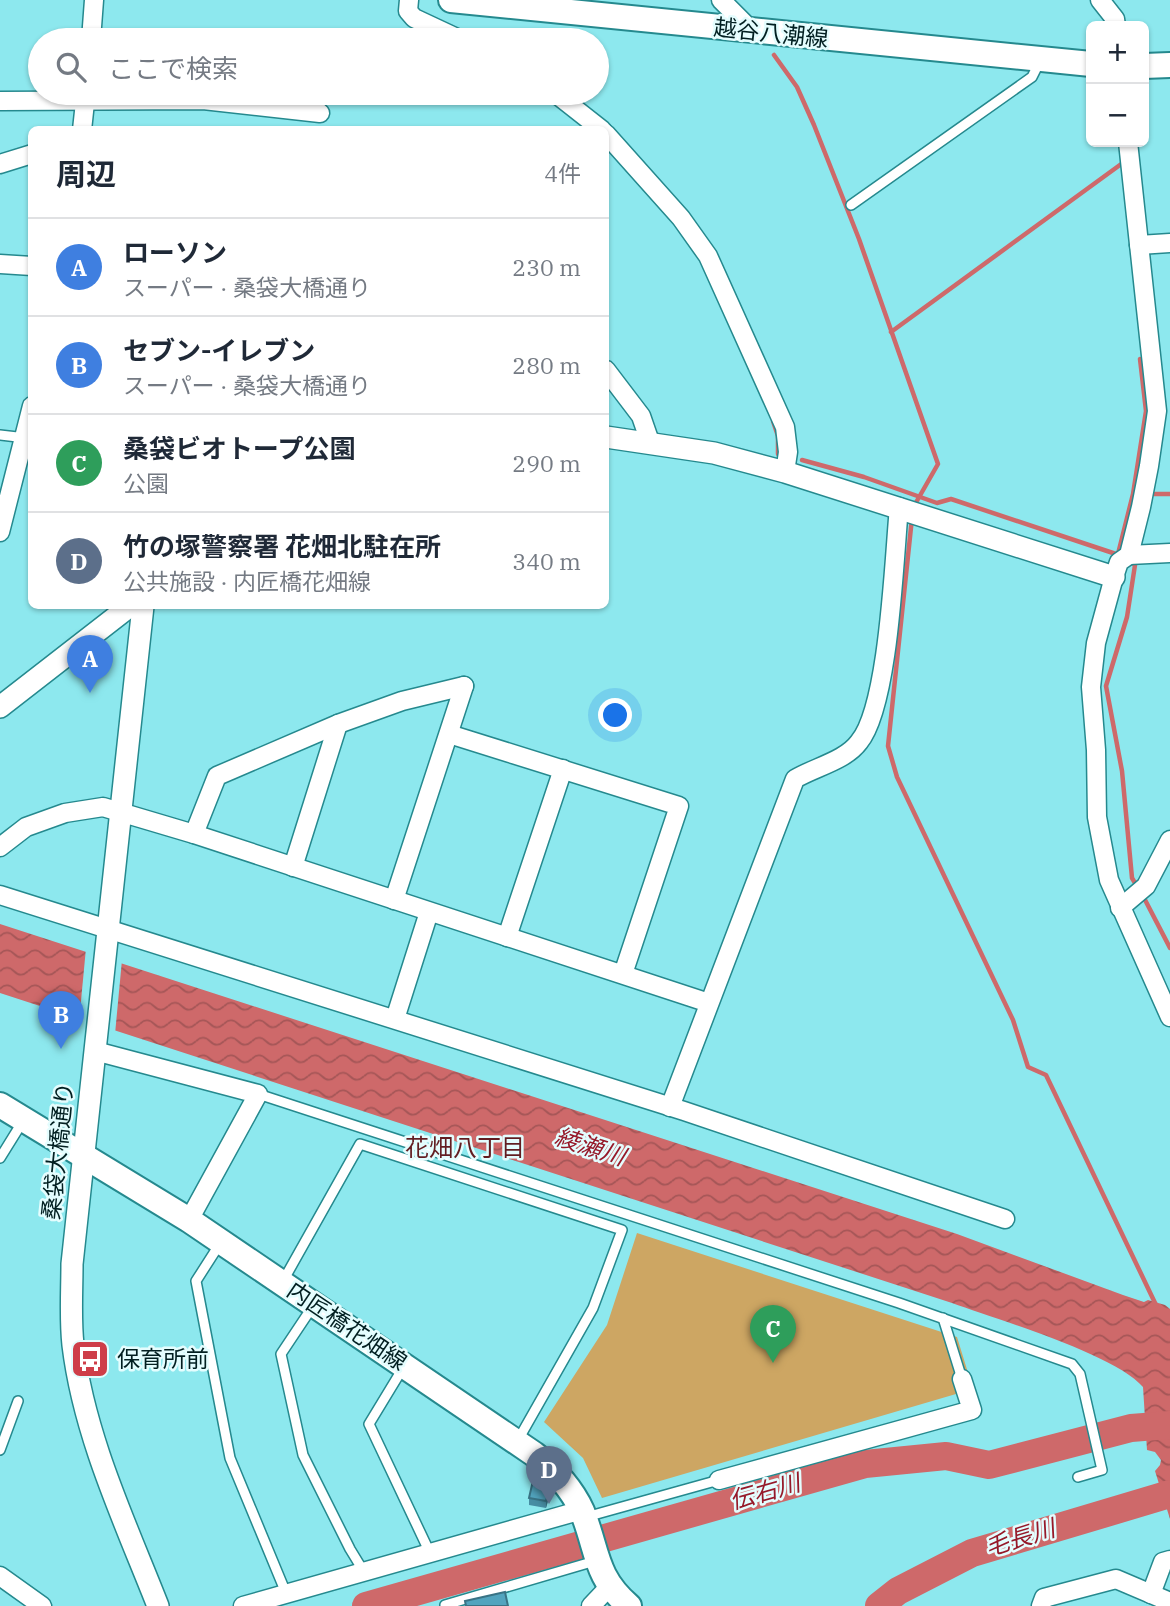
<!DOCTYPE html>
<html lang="ja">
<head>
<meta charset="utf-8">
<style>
  body { margin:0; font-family:"IBM Plex Serif","Noto Sans JP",serif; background:#f6f6f7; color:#1f2937 }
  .controls { position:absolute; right:21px; top:21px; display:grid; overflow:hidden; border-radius:10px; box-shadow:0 2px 5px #0004 }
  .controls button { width:63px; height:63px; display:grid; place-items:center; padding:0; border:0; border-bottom:2px solid #e0e1e3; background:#fff; color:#1f2937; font:35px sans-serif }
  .you { position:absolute; left:616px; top:716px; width:24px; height:24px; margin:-18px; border:5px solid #fff; border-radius:50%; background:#1a73e8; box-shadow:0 0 0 10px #1a73e833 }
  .badge { display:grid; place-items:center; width:46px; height:46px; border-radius:50%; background:#ce3e49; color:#fff; font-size:23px; font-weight:700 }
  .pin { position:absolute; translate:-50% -58px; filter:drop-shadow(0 2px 4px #0008) }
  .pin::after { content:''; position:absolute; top:37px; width:24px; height:21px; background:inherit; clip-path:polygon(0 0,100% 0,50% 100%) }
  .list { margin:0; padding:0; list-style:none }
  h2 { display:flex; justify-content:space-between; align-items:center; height:91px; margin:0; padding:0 28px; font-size:30px }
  h2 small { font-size:23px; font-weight:400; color:#747a83 }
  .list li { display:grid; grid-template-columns:46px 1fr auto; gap:21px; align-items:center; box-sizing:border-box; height:98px; padding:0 28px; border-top:2px solid #e0e1e3 }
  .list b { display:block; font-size:26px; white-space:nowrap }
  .list p { margin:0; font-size:23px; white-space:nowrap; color:#747a83 }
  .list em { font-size:23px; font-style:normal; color:#747a83 }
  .icon { flex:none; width:38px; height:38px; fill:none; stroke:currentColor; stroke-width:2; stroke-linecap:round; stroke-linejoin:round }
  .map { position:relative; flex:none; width:1170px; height:1606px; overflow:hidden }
  .search { position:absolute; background:#fff; box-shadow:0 2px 5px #0004; left:28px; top:28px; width:581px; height:77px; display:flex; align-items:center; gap:18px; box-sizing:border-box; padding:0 24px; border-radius:38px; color:#747a83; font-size:26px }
  .panel { position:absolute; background:#fff; box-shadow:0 2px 5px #0004; left:28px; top:126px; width:581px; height:483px; border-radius:10px }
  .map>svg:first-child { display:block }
</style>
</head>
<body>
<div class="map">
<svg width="1170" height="1606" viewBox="0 0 1170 1606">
  <defs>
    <pattern id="water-waves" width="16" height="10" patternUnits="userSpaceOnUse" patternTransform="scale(1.75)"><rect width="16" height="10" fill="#ce696a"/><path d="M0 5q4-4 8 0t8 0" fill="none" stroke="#a55657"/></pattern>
  </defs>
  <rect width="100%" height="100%" fill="#8de8ee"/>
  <!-- park -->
  <path fill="#cda663" d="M637,1233l320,104 16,52 -371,109 -19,-40 -39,-36 63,-97z"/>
  <!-- water -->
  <path fill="url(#water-waves)" d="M0,924l957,310 166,61 21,7 4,-2 17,5 5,4v210l-15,-48 5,-6 1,-5 -6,-8 -8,-2 -4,-63c-28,-33 -147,-68 -191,-84l-952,-310z"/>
  <!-- pier -->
  <path fill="#8de8ee" d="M86,948l36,12 -7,74 -36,-12z"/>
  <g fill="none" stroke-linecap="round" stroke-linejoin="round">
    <!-- stream -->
    <g stroke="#ce696a" stroke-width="4.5">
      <path d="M774,55l23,32 17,38 45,114 79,225 -24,42"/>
      <path d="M891,332l233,-170"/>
      <path d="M773,421l5,15v18"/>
      <path d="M802,460l62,17 73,26 14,-4 168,56"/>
      <path d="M1146,494h24"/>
      <path d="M912,518l-24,228 9,31 116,243 15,47 18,8 110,230"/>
      <path d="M1118,554l15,-60 13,-83 -6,-52"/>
      <path d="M1129,561l6,4 -8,52 -21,69 16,85 10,107 6,10"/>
      <path d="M1143,896l27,52"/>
    </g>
    <!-- river -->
    <g stroke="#ce696a" stroke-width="28">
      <path d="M366,1606l499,-142 81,-8 43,9 142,-37 39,-3"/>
      <path d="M879,1606l19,-15 74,-38 198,-59"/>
    </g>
    <defs>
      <g id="service">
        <path d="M851,205l181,-128 8,-16"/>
        <path d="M0,435l26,3"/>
        <path d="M258,1094l641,209 173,61 8,10 22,96 -24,7"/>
        <path d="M0,1158l23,-37"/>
        <path d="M221,1242l-25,39 34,177 56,135"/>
        <path d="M283,1281l77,-137 262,86 -29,78 -75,132"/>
        <path d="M313,1306l-32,48 22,101 47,94 14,23"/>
        <path d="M943,1318l19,61"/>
        <path d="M403,1368l-34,56 61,129"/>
        <path d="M0,1450l18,-49"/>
        <path d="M586,1517l133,-37"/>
        <path d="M445,1605l150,-44"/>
      </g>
      <g id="minor">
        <path d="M409,0l-1,11 6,7 47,22"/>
        <path d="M721,0l31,31"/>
        <path d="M1100,0l15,19 1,7"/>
        <path d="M91,40l3,-40"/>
        <path d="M555,93l47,37"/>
        <path d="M0,101l203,-1 117,13"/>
        <path d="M82,130l4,-37"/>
        <path d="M606,134l75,84 27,38 77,171 3,25 -3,20"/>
        <path d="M1128,142l29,269 -8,55 -8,41 -12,48 -10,7 -5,15 -18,66 -5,44 5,63 1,67 12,63 61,137"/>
        <path d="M0,164l32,-10"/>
        <path d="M1139,245l31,-2"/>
        <path d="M0,264l32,2"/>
        <path d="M606,370l35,46 9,26"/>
        <path d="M0,532l32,-126"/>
        <path d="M1129,555l41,-2"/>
        <path d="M449,734l230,72 -56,168"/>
        <path d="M194,834l23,-58 121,-52 64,-23 62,-15"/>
        <path d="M0,847l26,-20 39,-14 38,-6 91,27 515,169"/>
        <path d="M293,867l45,-143"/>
        <path d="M0,895l684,216 321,108"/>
        <path d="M394,900l70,-214"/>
        <path d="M1120,908l26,-22 24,-46"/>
        <path d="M507,937l56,-168"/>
        <path d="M395,1019l34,-107"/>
        <path d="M95,1051l163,43 -69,126"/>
        <path d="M670,1107l125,-328c20,-12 50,-18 64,-37 30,-36 35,-183 40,-235"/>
        <path d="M719,1480l253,-70 -10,-31"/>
        <path d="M0,1576l42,30"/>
        <path d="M1151,1594l12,-32 7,-2"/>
        <path d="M243,1606l339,-96"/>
        <path d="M591,1606l19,-20"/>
        <path d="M1041,1606l3,-8 72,-19 54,23"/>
      </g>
      <g id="tertiary">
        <path d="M606,437l108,16 71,19 329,105"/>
        <path d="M143,606l-71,658c0,27 -2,54 1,81 11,91 52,177 85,261"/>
        <path d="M0,707l130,-101"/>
      </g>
      <g id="secondary">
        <path d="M451,0l640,64"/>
        <path d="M1144,66l26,-1"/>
        <path d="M0,1105l189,115 345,234c21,16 37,33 48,57 16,39 12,65 47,95"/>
      </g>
    </defs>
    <!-- service casing -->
    <use href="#service" stroke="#25898e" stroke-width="12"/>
    <!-- minor casing -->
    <use href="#minor" stroke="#25898e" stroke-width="21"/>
    <!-- tertiary casing -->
    <use href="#tertiary" stroke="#25898e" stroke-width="24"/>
    <!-- secondary casing -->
    <use href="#secondary" stroke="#25898e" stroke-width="28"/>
    <!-- service -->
    <use href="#service" stroke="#fff" stroke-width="9"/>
    <!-- minor -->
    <use href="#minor" stroke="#fff" stroke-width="18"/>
    <!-- tertiary -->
    <use href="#tertiary" stroke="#fff" stroke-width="21"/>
    <!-- secondary -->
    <use href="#secondary" stroke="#fff" stroke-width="24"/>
  </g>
  <!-- wall -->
  <path fill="#478da3" d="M551,1490l-5,18 -17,-3v-7z"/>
  <!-- shaded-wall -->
  <path fill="#397385" d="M551,1483v7l-5,18v-7z"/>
  <!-- building -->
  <g fill="#52a4be" stroke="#397385" stroke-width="2">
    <path d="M534,1476l17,7 -5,18 -17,-3z"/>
    <path d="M505,1592l3,14h-42l-1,-5z"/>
  </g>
  <!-- icons -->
  <defs>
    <symbol id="bus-square" viewBox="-11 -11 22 22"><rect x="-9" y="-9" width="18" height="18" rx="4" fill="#ce3e49" stroke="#e4fdfe"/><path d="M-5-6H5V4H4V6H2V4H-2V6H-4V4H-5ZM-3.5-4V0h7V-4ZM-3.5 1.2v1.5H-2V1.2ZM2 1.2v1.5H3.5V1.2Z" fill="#fff"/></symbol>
  </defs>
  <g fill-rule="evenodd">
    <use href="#bus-square" x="68" y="1337" width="44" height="44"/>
  </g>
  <g text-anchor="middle" stroke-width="5" stroke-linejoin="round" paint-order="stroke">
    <!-- street labels -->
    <g font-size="23" fill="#021f21" stroke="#e4fdfe">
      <text transform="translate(771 33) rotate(6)" y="8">越谷八潮線</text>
      <text transform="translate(58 1151) rotate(-84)" y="8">桑袋大橋通り</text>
      <text transform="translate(347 1326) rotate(34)" y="8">内匠橋花畑線</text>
    </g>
    <!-- poi labels -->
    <g font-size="23" fill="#021f21" stroke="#e4fdfe" text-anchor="start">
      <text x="117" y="1367">保育所前</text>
    </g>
    <!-- water labels -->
    <g font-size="24" font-style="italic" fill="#961929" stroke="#e4fdfe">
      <text transform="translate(590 1147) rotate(18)" y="8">綾瀬川</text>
      <text transform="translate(765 1492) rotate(-16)" y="8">伝右川</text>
      <text transform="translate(1020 1538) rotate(-17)" y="8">毛長川</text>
    </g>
    <!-- neighbourhood labels -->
    <g font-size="24" fill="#621d21" stroke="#e4fdfe">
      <text x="465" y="1156">花畑八丁目</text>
    </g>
  </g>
</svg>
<div class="controls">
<button>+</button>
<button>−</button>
</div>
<div class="you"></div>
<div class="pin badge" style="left:90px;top:693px;background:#3f7fe0">A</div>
<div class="pin badge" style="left:61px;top:1049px;background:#3f7fe0">B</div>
<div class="pin badge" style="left:773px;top:1363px;background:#2e9e5b">C</div>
<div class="pin badge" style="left:549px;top:1504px;background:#5c6f8a">D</div>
<div class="search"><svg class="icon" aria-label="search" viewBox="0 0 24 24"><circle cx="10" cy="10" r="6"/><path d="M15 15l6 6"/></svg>ここで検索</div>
<section class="panel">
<h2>周辺<small>4件</small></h2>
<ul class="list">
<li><span class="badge" style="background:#3f7fe0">A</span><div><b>ローソン</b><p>スーパー · 桑袋大橋通り</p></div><em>230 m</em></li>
<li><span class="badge" style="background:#3f7fe0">B</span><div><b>セブン-イレブン</b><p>スーパー · 桑袋大橋通り</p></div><em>280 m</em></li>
<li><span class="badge" style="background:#2e9e5b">C</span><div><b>桑袋ビオトープ公園</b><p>公園</p></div><em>290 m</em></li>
<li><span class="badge" style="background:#5c6f8a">D</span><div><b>竹の塚警察署 花畑北駐在所</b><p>公共施設 · 内匠橋花畑線</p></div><em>340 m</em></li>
</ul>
</section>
</div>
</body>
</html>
